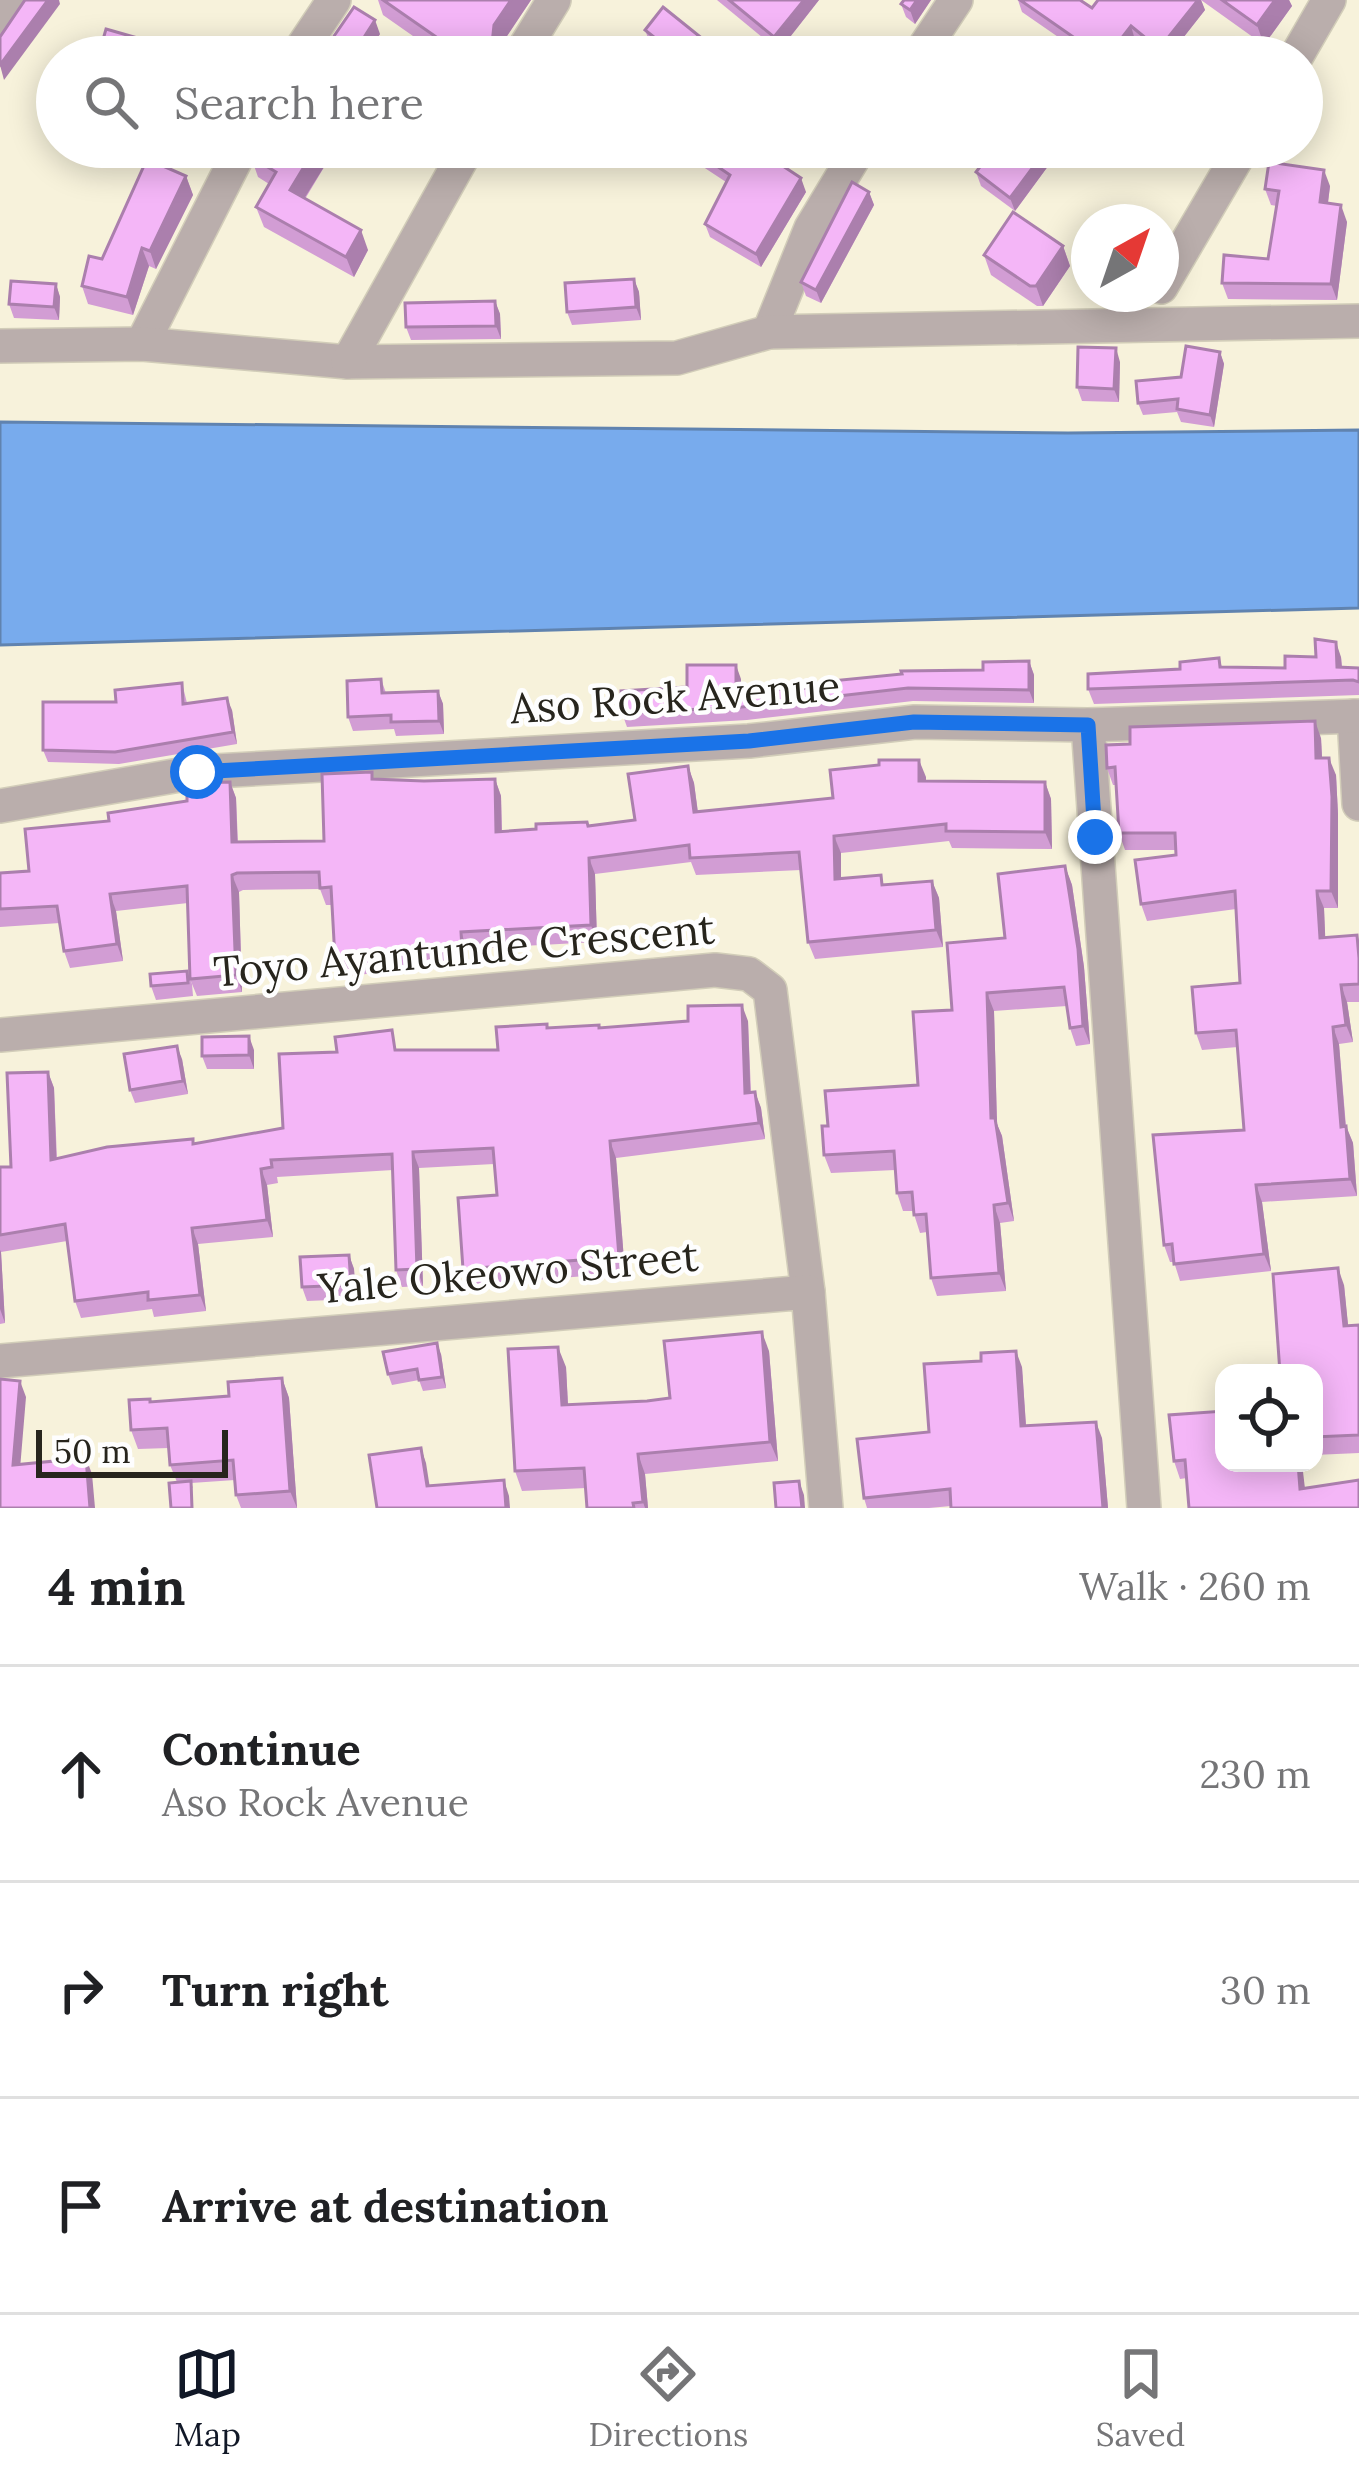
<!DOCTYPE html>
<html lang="en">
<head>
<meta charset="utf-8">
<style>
  body { margin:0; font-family:Lora,serif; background:#f2f2f2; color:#202124 }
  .controls { position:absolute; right:36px; bottom:36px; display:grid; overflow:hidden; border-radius:24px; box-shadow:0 6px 30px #0003 }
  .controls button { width:108px; height:108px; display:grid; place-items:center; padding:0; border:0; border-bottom:3px solid #e0e0e0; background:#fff; color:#202124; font:60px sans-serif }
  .compass { position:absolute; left:1071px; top:204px; width:108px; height:108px; border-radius:50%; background:#fff; box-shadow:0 6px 30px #0003; rotate:40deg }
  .scale { position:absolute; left:36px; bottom:30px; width:192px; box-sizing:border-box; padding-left:12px; border:6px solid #27251d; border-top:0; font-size:33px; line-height:42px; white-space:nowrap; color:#27251d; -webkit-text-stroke:9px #fefefe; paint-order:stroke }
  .stop { position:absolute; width:36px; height:36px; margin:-27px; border:9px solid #1a73e8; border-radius:50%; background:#fff }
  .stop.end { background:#1a73e8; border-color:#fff; box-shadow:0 3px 12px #0008 }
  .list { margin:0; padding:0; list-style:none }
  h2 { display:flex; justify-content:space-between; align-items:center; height:156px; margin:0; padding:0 48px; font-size:51px }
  h2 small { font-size:39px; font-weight:400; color:#757577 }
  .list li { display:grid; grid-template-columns:78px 1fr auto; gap:36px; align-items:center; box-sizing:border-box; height:216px; padding:0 48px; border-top:3px solid #e0e0e0 }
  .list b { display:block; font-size:45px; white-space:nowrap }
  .list p { margin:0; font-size:39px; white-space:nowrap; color:#757577 }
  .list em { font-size:39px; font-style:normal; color:#757577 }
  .icon { flex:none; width:66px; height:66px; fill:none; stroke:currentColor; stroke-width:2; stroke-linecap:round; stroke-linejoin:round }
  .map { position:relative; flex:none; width:1359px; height:1508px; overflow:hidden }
  .search { position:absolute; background:#fff; box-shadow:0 6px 30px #0003; left:36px; right:36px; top:36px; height:132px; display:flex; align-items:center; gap:30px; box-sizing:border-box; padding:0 42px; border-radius:66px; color:#757577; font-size:45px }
  .sheet { height:804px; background:#fff }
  nav { display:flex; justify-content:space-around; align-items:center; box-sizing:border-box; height:168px; border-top:3px solid #e0e0e0; background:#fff; font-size:33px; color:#757577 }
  nav a { display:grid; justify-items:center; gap:6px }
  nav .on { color:#111827 }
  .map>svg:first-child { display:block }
</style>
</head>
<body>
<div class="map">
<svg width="1359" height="1508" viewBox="0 0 1359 1508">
  <rect width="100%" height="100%" fill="#f7f2db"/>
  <!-- water -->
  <path fill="#78abed" stroke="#6083af" stroke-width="3" d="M0,422l1068,11 291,-3v178l-1359,37z"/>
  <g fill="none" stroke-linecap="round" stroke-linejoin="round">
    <defs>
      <g id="minor">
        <path d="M0,19l10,-19"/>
        <path d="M296,57l38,-57"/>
        <path d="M519,57l35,-57"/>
        <path d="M918,57l38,-57"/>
        <path d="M1296,57l33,-57"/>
        <path d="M1161,287l82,-140"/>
        <path d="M769,332l42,-104 49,-81"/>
        <path d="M142,344l100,-197"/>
        <path d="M0,346l142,-2 206,18 329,-4 92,-26 590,-11"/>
        <path d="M348,362l120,-215"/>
        <path d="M1354,716l5,88"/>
        <path d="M1088,725l56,783"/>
        <path d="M0,806l197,-34 552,-31 166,-19 173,3 271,-9"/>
        <path d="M0,1035l715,-65 34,4 21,16 38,302"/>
        <path d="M0,1361l808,-69 18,216"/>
      </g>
    </defs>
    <!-- minor casing -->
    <use href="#minor" stroke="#d2cdb9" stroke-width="36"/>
    <!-- minor -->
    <use href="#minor" stroke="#baaeac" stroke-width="33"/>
  </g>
  <!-- wall -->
  <g fill="#d29dd4">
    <path d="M378,0h153l-30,45 -1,12h-57l-60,-42z"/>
    <path d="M717,0h102l-40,51z"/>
    <path d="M904,0h27l-16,24 -9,-7 -5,-13z"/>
    <path d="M1018,0h62l12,8 6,-8h191l3,6 -28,39 -63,-45 4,10 -37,47h-10l-23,-17 -12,17h-52l6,-7 -55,-38z"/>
    <path d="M645,30l74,22 2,5h-54l-17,-14z"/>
    <path d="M380,34l-15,23h-21l-7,-4 -5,-14z"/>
    <path d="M257,147h72l3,7 -27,45 63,51 -14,27 -90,-50 -8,-20 13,-23 -11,-7 -7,-20z"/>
    <path d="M673,147h81l52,45 -45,75 -51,-30 -5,-13 21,-42z"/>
    <path d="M1052,151l2,7 -39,53 -34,-25 -5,-14z"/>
    <path d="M186,176l7,19 -37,74 -7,-3 -16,49 -45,-11 -6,-18 20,-27z"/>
    <path d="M1330,186l-2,17 19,19 -10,78 -109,-1 -6,-16 46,-24 9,-53 -6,-1 -6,-16z"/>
    <path d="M869,192l5,13 -53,98 -15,-7 -5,-14z"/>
    <path d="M1063,246l7,20 -27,40h-6l-46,-31 -7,-20z"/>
    <path d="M634,279l5,13 2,28 -69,5 -5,-13z"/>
    <path d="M56,284l4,13 -1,23 -45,-2 -5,-14z"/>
    <path d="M495,301l5,13 1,25 -90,1 -5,-13z"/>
    <path d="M1220,352l4,12 -10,63 -33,-5 -4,-10 -34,3 -5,-12z"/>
    <path d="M1120,362l-1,40 -37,-1 -5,-14z"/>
    <path d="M1341,657l1,10 17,1v27l-265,9 -6,-15 92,-20 39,-11 3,9 63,1z"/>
    <path d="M1029,661l5,14v28l-121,-2 -166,19 -120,7 -5,-14 65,-26 54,-8v10l81,-1 161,-18z"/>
    <path d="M381,679l5,14 52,-2 5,13 1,30 -48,2 -2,-7 -41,2 -5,-14z"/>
    <path d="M182,683l5,20 45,7 5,34 -118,20 -71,-2 -5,-12 73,-48z"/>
    <path d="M1321,738l1,20 14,17 2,39v94h-14l1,30 32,-3 2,5v62h-12l6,40 -14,2 7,82 7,17 4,53 -95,6 9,69 -91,10 -6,-19h-4l-6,-17 80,-115 -6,-83 -36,3 -6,-17 44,-50 -4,-74 -89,12 -6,-17 35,-49v-5h-51l-6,-17 -3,-48h-3l-6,-17z"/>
    <path d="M919,760l7,21 119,1 6,17 1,50 -100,-1 -3,-7 -108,12v26l43,6 48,-4 7,17 4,49 -128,12 -7,-17 -7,-72 -105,5 -5,-13 -96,12 2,68 -130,7 1,17 -127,10 -6,-17 -3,-54h-6l-6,-16 -77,1 -4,2 3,100 -45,4 -7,-17 -2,-76 -72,8 7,50 -53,7 -6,-17 -4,-28 -60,4v-54l29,-2 80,-50 78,-20 43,-19 6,16 2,44 86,-1 50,-62 50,2 71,-2 6,17 1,36 85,-10 2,4 46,-6 53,-54 6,17 4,29 135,-14z"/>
    <path d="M1065,866l7,19 12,82 6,77 -14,2 -6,-18 -3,-22 -73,5 3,113 5,12 12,85 -14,2 6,68 -69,5 -6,-18 -4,-46 -7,1 -7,-22h-10l-6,-18 -2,-23 -64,3 -7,-18 4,-29 90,-41 34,-75 53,-72z"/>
    <path d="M187,971l5,13 1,12 -37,4 -5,-14z"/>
    <path d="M748,1021l3,71h4l6,16 4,31 -149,19 9,115 -156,12 -6,-16 34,-74 -3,-31 -75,4 4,118 -21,1 -6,-17 -3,-100 -116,7 1,6 -11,2 6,52 -75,7 8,67 -52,6 -2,-8 -71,9 -6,-17 -8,-60 -66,11 4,71 -5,1v-157h11l37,-95 6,16 3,71 137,-15 89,-16 116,-78h99l49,-26 1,4h52z"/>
    <path d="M254,1050v19h-47l-5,-13z"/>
    <path d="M182,1059l6,35 -53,9 -5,-13z"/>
    <path d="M349,1255l5,14 2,30 -49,2 -5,-14z"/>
    <path d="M1344,1285l4,41 11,-1v128l-45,2v-82z"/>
    <path d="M769,1351l9,110 -133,13 3,34h-61l-1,-20 -64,3 -7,-20 51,-104 2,38 79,-4 23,-3z"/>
    <path d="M441,1354l5,34 -23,3 -4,-11 -27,5 -4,-11z"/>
    <path d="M1022,1367l4,58 76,13 6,70h-157v-2l-22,2h-62l-3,-10 65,-66z"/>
    <path d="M282,1378l7,20 8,110h-56l-5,-13 -1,-15 -44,3 2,5 -16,-6 -7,-17 -1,-17 -31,1 -7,-19 20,-28 78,-6z"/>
    <path d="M1224,1411l81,77 54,20 -172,-30 -7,1 -6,-18z"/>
  </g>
  <!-- shaded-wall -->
  <g fill="#ab7fad">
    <path d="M48,0h11l1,4 -56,76 -4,-15z"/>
    <path d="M511,0h20l-30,45 -1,12h-17l11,-32z"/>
    <path d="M804,0h15l-40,51 -5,-14z"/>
    <path d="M917,0h14l-16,24 -5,-14z"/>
    <path d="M1198,0h3l4,10 -37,47h-6l-3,-8z"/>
    <path d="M1275,0h14l3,6 -28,39 -7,-20z"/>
    <path d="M375,20l5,14 -15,23h-10l-1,-4z"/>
    <path d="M1131,26l4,14 -12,17h-16z"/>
    <path d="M316,147h13l3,7 -35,56 -7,-20z"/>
    <path d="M1047,147h8l-3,4 2,7 -39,53 -5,-13z"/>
    <path d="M1324,170l6,16 -4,32 -6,-16z"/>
    <path d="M186,176l7,19 -37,74 -6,-18z"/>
    <path d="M801,178l5,14 -45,75 -5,-13z"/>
    <path d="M869,192l5,13 -53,98 -5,-13z"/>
    <path d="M1341,205l6,17 -10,78 -6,-16z"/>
    <path d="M361,230l7,20 -14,27 -8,-20z"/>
    <path d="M1063,246l7,20 -27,40 -7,-20z"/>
    <path d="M142,248l7,18 -16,49 -6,-18z"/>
    <path d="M634,279l5,13 2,28 -5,-13z"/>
    <path d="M56,284l4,13 -1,23 -5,-13z"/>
    <path d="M495,301l5,13 1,25 -5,-13z"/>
    <path d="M1116,348l4,14 -1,40 -5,-13z"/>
    <path d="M1220,352l4,12 -10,63 -4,-12z"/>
    <path d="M1336,642l5,15 2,25 -6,-15z"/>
    <path d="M1029,661l5,14v28l-5,-13z"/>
    <path d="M736,665l5,14v24l-5,-13z"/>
    <path d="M438,691l5,13 1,30 -5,-13z"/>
    <path d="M227,698l5,12 5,34 -4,-12z"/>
    <path d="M1315,721l6,17 2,38 -7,-18z"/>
    <path d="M1329,758l7,17 2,39v94l-7,-17z"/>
    <path d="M919,760l7,17v21l-7,-17z"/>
    <path d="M688,766l6,17 6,46 -6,-17z"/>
    <path d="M495,779l6,17 1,53 -6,-17z"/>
    <path d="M230,782l6,16 2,61 -6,-17z"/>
    <path d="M1045,782l6,17 1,50 -7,-17z"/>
    <path d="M834,836l7,17v43l-6,-17z"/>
    <path d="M589,858l6,16 2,68 -6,-17z"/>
    <path d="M1065,866l7,19 12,82 6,77 -7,-18z"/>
    <path d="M232,875l7,17 3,100 -6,-17z"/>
    <path d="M932,881l7,17 4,49 -7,-17z"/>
    <path d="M1317,891l7,17 2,47 -6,-17z"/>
    <path d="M110,894l6,17 7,50 -6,-17z"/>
    <path d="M461,932l6,17 1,17 -6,-17z"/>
    <path d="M1341,985l6,17 6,40 -7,-17z"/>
    <path d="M987,993l7,18 3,113 5,12 12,85 -6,-18 -17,-85z"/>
    <path d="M742,1005l6,16 3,89 -6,-17z"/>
    <path d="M1333,1027l6,17 8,100 -6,-17z"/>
    <path d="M249,1036l5,14v19l-5,-14z"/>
    <path d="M177,1046l5,13 6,35 -5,-13z"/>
    <path d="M48,1072l6,16 3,89 -6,-17z"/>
    <path d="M755,1092l6,16 4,31 -6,-16z"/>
    <path d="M1346,1126l7,17 4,53 -7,-17z"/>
    <path d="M610,1141l6,17 9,115 -6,-16z"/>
    <path d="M413,1152l6,16 4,118 -6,-17z"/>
    <path d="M261,1169l6,16 6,52 -6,-17z"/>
    <path d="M1256,1185l6,17 9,69 -7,-17z"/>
    <path d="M994,1205l6,18 6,68 -7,-18z"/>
    <path d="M192,1228l6,16 8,67 -6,-16z"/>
    <path d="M0,1250l1,2 4,71 -5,-14z"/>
    <path d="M349,1255l5,14 2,30 -5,-14z"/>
    <path d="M1338,1268l6,17 6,59 -6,-18z"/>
    <path d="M762,1332l7,19 9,110 -8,-19z"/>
    <path d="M437,1343l4,11 5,34 -4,-11z"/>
    <path d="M558,1347l8,20 3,58 -7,-20z"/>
    <path d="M1016,1351l6,16 5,75 -6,-16z"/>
    <path d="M282,1378l7,20 8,110 -7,-17z"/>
    <path d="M20,1381l6,16 -7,84 -6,-16z"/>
    <path d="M1096,1422l6,16 6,70h-5z"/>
    <path d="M421,1448l5,15 6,38 -5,-15z"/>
    <path d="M638,1454l7,20 3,34h-3l-2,-6z"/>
    <path d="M86,1458l6,16 3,34h-5z"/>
    <path d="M1298,1463h4l5,43 -7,-17z"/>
    <path d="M504,1480l5,16 1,12h-4z"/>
    <path d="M799,1481l5,14 1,13h-3z"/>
  </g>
  <!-- building -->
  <g fill="#f4b6f7" stroke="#ab7fad" stroke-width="3">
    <path d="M25,0h23l-48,65v-28z"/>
    <path d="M383,0h128l-17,25 -2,19 -9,13h-18z"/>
    <path d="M729,0h75l-30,37z"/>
    <path d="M904,0h13l-7,10 -9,-6z"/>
    <path d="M1020,0h60l12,8 6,-8h100l-39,49 -28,-23 -24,31h-36l11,-14z"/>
    <path d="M1222,0h53l-18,25z"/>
    <path d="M354,7l21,13 -21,33 -22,-14z"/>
    <path d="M663,7l56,45 -4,5h-36l-34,-27z"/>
    <path d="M106,29l98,28h-106z"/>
    <path d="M257,147h59l-26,43 71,40 -15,27 -90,-50 20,-35 -25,-15z"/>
    <path d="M689,147h65l47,31 -45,76 -51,-30 25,-49z"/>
    <path d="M995,147h53l-38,51 -34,-26z"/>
    <path d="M147,159l39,17 -36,75 -8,-3 -15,49 -45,-11 7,-30 13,3z"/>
    <path d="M1269,162l55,8 -4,32 21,3 -10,79 -109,-1 2,-28 44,4 11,-68 -14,-2z"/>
    <path d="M852,182l17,10 -53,98 -15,-8z"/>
    <path d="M1013,212l50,34 -27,40h-6l-46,-31z"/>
    <path d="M634,279l2,28 -69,5 -2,-29z"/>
    <path d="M11,281l45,3 -2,23 -45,-3z"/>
    <path d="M495,301l1,25 -90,1 -1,-24z"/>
    <path d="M1186,346l34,6 -10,63 -33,-6 1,-10 -40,4 -2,-22 45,-4z"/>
    <path d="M1078,347l38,1 -2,41 -37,-2z"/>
    <path d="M1315,639l21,3 1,25 22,1v14l-6,-2 -265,9v-15l92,-5v-7l39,-4 1,9 65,1v-12l31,1z"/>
    <path d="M1029,661v29l-121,-2 -166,19 -120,6 -1,-22 66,-4v-22h49v25l86,-2 -1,-6 81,-8 -1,-3 82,-1v-8z"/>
    <path d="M381,679l1,14 56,-2 1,30 -48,1v-7l-43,2 -1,-36z"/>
    <path d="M182,683l1,21 44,-6 6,34 -118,20 -72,-2v-48h73l-1,-12z"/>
    <path d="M1315,721l1,37h13l3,39 -1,94h-14l3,47 37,-3 2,23v26l-18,1 5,40 -13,2 8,100 5,-1 4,53 -94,6 8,69 -90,10 -2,-20 -8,1 -11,-110 91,-5 -8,-100 -40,3 -4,-46 48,-4 -5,-92 -94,13 -6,-44 41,-5 -1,-22h-56l-4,-66 -8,1 -1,-23 24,-1v-17z"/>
    <path d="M879,760h40v21l126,1v50l-99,-1v-7l-112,12 1,43 46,-4 1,10 50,-4 4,49 -128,12 -9,-90 -109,6 -1,-13 -100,13 2,67 -130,7 1,17 -127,10 -4,-72 -11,1 -1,-16 -82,1 -5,2 4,100 -46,4 -3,-93 -77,8 7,50 -53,7 -7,-45 -57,3v-36l29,-2 -4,-42 84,-8 -1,-8 79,-12v-18l43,-1 2,60 92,-1 -2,-67 50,-2v7l52,2 71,-2 1,53 40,-3v-5l51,-2 1,4 47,-6 -7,-46 60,-8 6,46 139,-14 -3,-28 49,-5z"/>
    <path d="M1065,866l13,83 5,77 -13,2 -6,-41 -77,6 4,125h4l13,85 -14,2 5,68 -68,5 -5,-64 -12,1 -2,-23 -15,1 -3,-42 -70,4 -2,-29h6l-3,-35 93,-6 -5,-73 39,-2 -5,-67 58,-5 -7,-64z"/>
    <path d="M187,971l1,12 -37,3 -1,-12z"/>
    <path d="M742,1005l3,88 10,-1 4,31 -149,18 9,116 -156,12 -5,-71 39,-3 -4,-47 -80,4 4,117 -21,1 -4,-116 -121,6 1,7 -11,2 6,51 -75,8 8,67 -52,5v-8l-73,9 -10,-77 -65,11v-68h11l-4,-94 41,-1 3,88 56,-13 86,-8v5l90,-16 -4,-74 58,-2 -2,-15 57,-7 3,20h103l-2,-23 51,-3v4l52,-3v3l89,-7v-15z"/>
    <path d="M249,1036v19l-47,1v-19z"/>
    <path d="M177,1046l6,35 -53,9 -6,-36z"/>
    <path d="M349,1255l2,30 -49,2 -2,-30z"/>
    <path d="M1338,1268l6,58 15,-1v110l-45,2v-64h-34l-7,-99z"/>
    <path d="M762,1332l8,110 -132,12 5,48 -10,1 1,5h-47l-3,-40 -69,3 -7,-122 50,-2 4,58 85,-4 23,-3 -6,-57z"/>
    <path d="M437,1343l5,34 -23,3 -2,-11 -29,5 -5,-22z"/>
    <path d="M1016,1351l5,75 75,-4 7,86h-152l-1,-19 -86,9 -7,-59 72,-7 -5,-68 57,-3v-8z"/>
    <path d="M282,1378l8,113 -54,4 -3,-35 -63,5 -3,-37 -36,2 -2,-30 21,-1v3l79,-6 -1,-14z"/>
    <path d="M0,1379l20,2 -7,84 73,-7 4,50h-90z"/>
    <path d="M1224,1411v52h74l2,26 59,-9v28h-170l-4,-48 -11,1 -5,-46z"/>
    <path d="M421,1448l6,38 77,-6 2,28h-129l-8,-53z"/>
    <path d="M191,1481l1,27h-21l-2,-25z"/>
    <path d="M799,1481l3,27h-26l-2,-25z"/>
  </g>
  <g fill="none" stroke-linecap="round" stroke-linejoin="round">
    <!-- route -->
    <path stroke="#1a73e8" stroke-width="15" d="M197,772l552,-31 165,-19 174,3 7,112"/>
  </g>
  <g text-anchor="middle" stroke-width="9" stroke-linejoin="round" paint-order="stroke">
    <!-- street labels -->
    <g font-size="42" fill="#27251d" stroke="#fefefe">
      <text transform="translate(675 697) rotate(-4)" y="15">Aso Rock Avenue</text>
      <text transform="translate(464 950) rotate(-5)" y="15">Toyo Ayantunde Crescent</text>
      <text transform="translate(508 1272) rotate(-5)" y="15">Yale Okeowo Street</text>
    </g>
  </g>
</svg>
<div class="controls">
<button><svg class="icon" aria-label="locate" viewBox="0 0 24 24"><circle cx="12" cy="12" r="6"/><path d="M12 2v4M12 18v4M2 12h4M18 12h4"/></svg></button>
</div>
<svg class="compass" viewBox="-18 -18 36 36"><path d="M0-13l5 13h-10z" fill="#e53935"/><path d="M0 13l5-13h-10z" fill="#757577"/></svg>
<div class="scale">50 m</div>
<div class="stop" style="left:197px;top:772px"></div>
<div class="stop end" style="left:1095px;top:837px"></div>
<div class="search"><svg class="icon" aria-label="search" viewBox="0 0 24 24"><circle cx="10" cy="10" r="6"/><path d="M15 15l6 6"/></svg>Search here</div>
</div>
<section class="sheet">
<h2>4 min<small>Walk · 260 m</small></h2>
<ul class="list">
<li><svg class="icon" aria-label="ahead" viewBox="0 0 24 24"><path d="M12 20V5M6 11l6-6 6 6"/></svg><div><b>Continue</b><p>Aso Rock Avenue</p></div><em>230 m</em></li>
<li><svg class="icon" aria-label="right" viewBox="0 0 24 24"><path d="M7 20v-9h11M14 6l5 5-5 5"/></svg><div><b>Turn right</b></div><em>30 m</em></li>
<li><svg class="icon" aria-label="arrive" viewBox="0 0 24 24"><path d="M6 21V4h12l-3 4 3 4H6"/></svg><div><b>Arrive at destination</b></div></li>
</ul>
</section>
<nav>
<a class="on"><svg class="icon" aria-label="map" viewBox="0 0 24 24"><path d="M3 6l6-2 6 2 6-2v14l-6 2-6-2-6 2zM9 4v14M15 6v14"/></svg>Map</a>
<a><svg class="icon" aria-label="directions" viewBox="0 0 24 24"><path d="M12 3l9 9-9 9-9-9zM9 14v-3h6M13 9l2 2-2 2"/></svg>Directions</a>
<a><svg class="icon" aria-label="saved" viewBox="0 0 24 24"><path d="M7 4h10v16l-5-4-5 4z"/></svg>Saved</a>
</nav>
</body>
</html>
